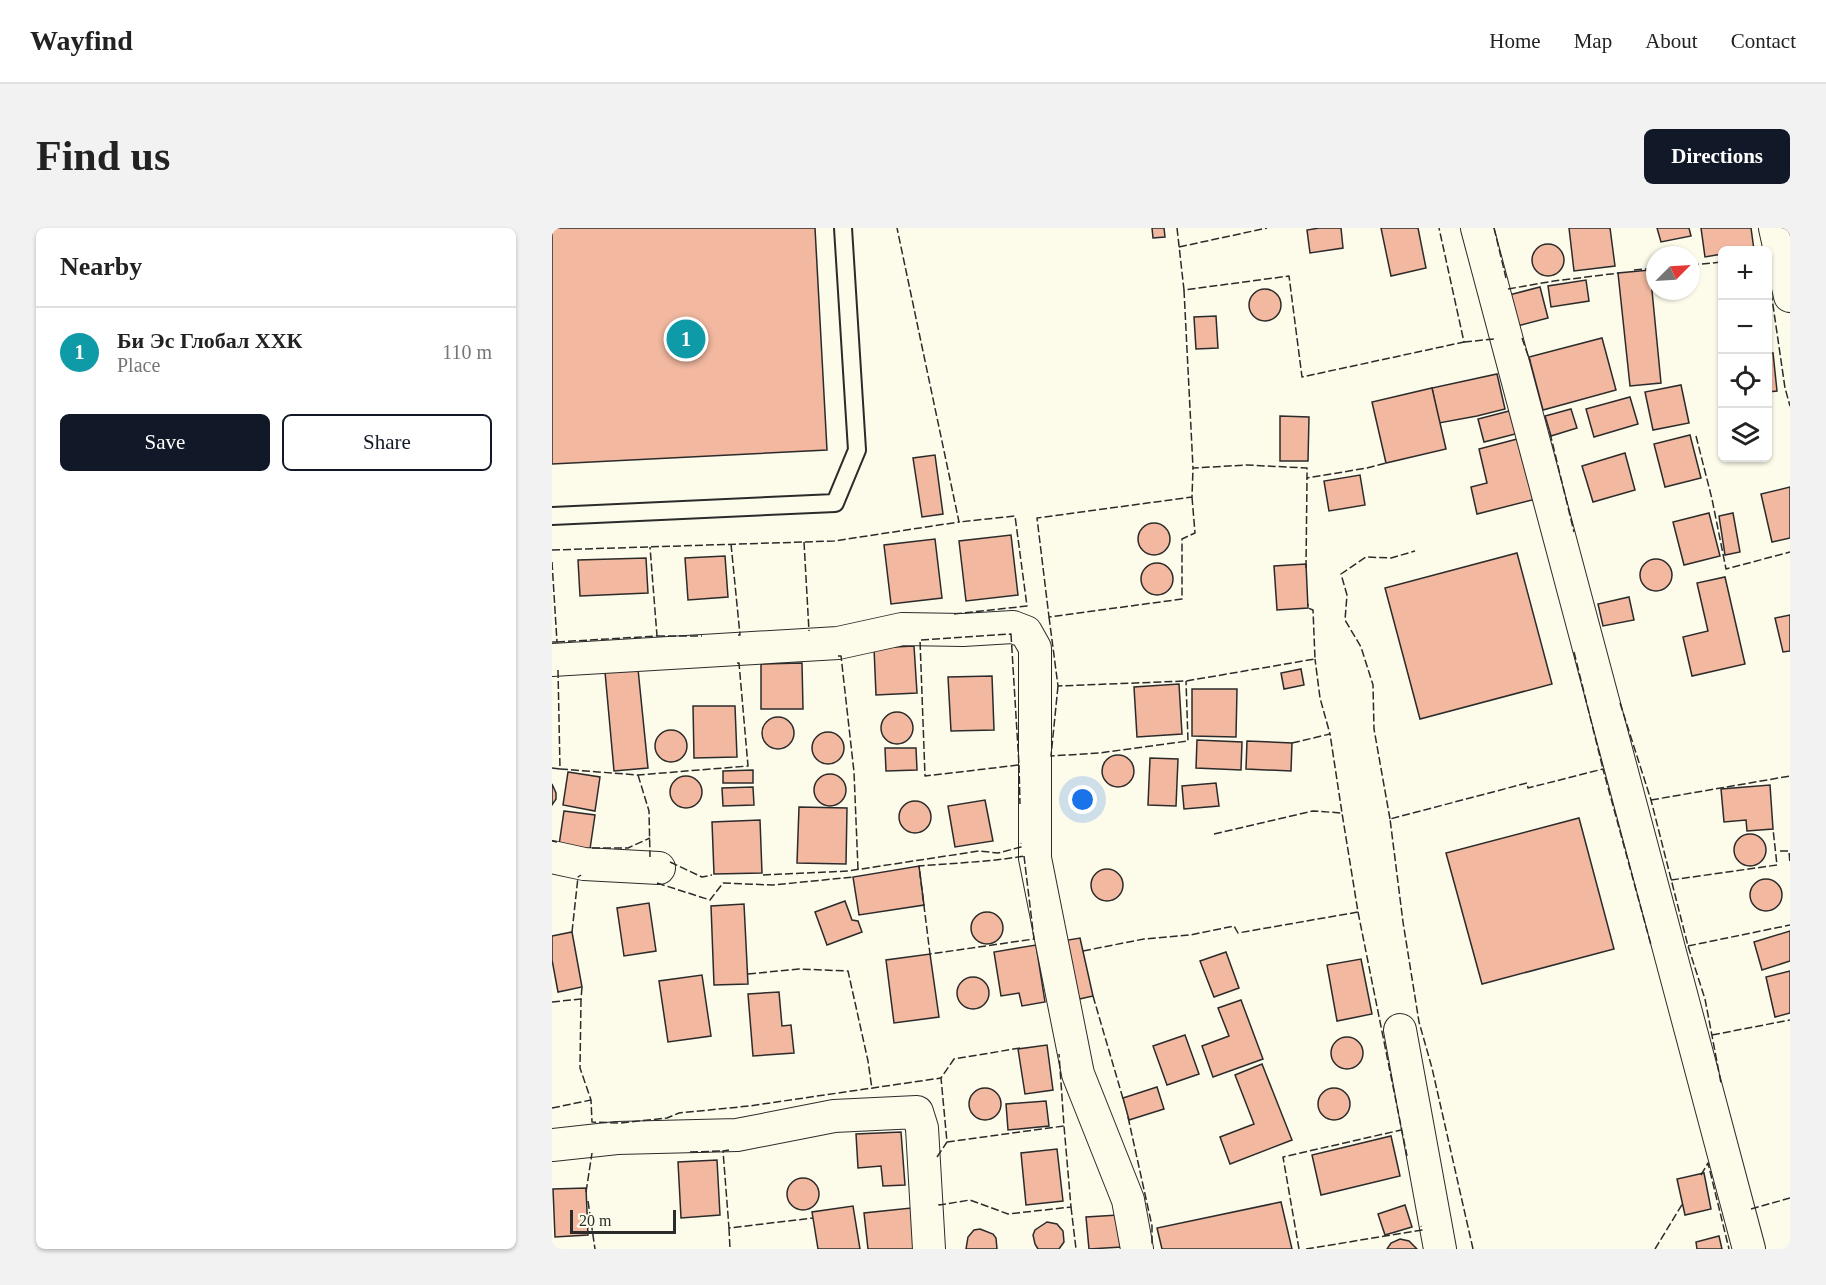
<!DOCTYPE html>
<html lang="en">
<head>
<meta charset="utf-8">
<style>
  body { margin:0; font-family:Georgia,serif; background:#f2f2f2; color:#222 }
  .controls { position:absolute; right:18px; top:18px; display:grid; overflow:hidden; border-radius:9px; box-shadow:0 2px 4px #0004 }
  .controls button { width:54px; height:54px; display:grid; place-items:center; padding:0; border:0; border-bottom:2px solid #e0e0e0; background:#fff; color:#222; font:30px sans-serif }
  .compass { position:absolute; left:1094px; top:18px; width:54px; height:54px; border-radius:50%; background:#fff; box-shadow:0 2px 4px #0004; rotate:66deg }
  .scale { position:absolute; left:18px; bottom:15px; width:106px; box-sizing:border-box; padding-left:6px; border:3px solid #2b2b2b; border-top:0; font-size:16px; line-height:21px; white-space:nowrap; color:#2b2b2b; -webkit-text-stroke:4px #fdfbea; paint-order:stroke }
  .you { position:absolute; left:531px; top:572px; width:21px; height:21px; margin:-15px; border:4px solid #fff; border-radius:50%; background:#1a73e8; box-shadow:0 0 0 9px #1a73e833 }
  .badge { display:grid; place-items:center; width:39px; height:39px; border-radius:50%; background:#111827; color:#fff; font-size:20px; font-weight:700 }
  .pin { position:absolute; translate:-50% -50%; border:3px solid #fff; box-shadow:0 2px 6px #0006 }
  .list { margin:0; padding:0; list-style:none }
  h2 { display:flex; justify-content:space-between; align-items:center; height:78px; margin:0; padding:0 24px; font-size:26px }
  h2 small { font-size:20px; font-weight:400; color:#767676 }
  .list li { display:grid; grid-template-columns:39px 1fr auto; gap:18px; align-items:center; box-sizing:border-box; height:90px; padding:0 24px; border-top:2px solid #e0e0e0 }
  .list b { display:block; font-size:22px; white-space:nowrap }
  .list p { margin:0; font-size:20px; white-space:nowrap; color:#767676 }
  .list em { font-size:20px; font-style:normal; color:#767676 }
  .actions { display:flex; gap:12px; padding:18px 24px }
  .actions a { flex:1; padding:14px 0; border:2px solid #111827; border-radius:9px; text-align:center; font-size:21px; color:#111827 }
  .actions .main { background:#111827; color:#fff }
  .icon { flex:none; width:33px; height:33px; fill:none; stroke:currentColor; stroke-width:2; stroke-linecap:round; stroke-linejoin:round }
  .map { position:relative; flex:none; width:1238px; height:1021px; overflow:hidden; border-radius:9px }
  header { display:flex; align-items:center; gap:36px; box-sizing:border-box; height:84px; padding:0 30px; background:#fff; border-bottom:2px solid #e0e0e0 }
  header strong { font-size:28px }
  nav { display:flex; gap:33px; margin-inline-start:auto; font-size:21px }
  .intro { display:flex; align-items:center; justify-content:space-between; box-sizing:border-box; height:144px; padding:0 36px }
  h1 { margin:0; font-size:42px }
  .button { padding:15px 27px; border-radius:9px; background:#111827; color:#fff; font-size:21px; font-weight:700 }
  main { display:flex; gap:36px; padding:0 36px }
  aside { flex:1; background:#fff; border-radius:9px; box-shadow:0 2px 4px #0004 }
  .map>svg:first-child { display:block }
</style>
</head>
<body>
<header>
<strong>Wayfind</strong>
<nav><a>Home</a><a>Map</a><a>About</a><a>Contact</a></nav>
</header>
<div class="intro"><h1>Find us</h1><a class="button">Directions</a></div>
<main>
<aside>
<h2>Nearby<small></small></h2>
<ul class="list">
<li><span class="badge" style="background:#0f9aa8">1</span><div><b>Би Эс Глобал ХХК</b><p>Place</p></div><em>110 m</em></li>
</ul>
<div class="actions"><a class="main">Save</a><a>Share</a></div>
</aside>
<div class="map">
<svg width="1238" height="1021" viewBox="0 0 1238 1021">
  <rect width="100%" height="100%" fill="#fdfbea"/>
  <!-- building -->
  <g fill="#f2b8a0" stroke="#2b2b2b" stroke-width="1.5">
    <path d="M0,0h263l12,222 -275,14z"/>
    <path d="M600,0h12l1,9 -12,1z"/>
    <path d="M767,0h22l2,20 -33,5 -3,-23z"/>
    <path d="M829,0h37l8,40 -35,8z"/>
    <path d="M1017,0h41l5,38 -41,5z"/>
    <path d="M1105,0h32l2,8 -30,6z"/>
    <path d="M1149,0h50l3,22h-32v4l-17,3z"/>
    <circle cx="996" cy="32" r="16"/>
    <path d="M1098,42l11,113 -31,3 -12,-113z"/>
    <path d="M1034,52l3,21 -38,6 -3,-21z"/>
    <path d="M988,59l8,31 -31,8 -8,-31z"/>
    <circle cx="713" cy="77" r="16"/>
    <path d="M664,88l2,32 -22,1 -2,-32z"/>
    <path d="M1050,110l14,52 -73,20 -14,-53z"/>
    <path d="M1221,125l4,38 -9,1v-38z"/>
    <path d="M945,146l8,35 -28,7 -38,7 -7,-35z"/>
    <path d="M1129,157l8,38 -36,7 -8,-38z"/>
    <path d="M880,160l14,61 -60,14 -14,-61z"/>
    <path d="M1078,169l8,27 -44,13 -8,-28z"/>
    <path d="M1019,181l6,19 -26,8 -6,-20z"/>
    <path d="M961,182l6,23 -35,9 -6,-23z"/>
    <path d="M728,188l29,1 -1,44h-28z"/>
    <path d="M1138,207l11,43 -36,9 -11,-43z"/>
    <path d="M969,210l15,61 -59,15 -6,-27 16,-4 -8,-34z"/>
    <path d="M1073,225l10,37 -42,12 -11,-36z"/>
    <path d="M383,227l8,59 -21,3 -9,-59z"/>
    <path d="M808,247l5,30 -36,6 -5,-30z"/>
    <path d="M1238,259v51l-18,4 -11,-48z"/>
    <path d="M1157,285l11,43 -36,9 -11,-43z"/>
    <path d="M1181,285l7,39 -15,3 -6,-39z"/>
    <circle cx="602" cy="311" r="16"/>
    <path d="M459,307l7,60 -52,6 -7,-60z"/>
    <path d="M383,311l7,59 -51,6 -7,-59z"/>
    <path d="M965,325l35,131 -132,35 -35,-131z"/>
    <path d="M173,328l3,41 -40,3 -3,-42z"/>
    <path d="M94,330l2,35 -68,3 -2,-36z"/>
    <circle cx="1104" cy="347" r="16"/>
    <circle cx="605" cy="351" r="16"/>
    <path d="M754,336l2,44 -31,2 -3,-44z"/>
    <path d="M1173,349l20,87 -53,12 -9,-39 25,-6 -11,-48z"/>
    <path d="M1077,369l5,23 -31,6 -5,-22z"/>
    <path d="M1238,387v36l-7,1 -8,-34z"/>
    <path d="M362,418l3,47 -41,2 -2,-47z"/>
    <path d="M250,435l1,46h-42v-45z"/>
    <path d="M86,441l10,99 -34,3 -9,-99z"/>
    <path d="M749,441l3,16 -20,4 -3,-16z"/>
    <path d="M440,448l2,54 -43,1 -3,-54z"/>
    <path d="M627,456l3,50 -45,3 -3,-50z"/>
    <path d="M640,461h45l-1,48 -44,-1z"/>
    <path d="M141,478h42l2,51 -43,1z"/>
    <circle cx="345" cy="500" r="16"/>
    <circle cx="226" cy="505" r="16"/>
    <circle cx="119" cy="518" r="16"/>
    <circle cx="276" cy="520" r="16"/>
    <path d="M645,512l45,2 -1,28 -45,-2z"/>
    <path d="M695,513l45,2 -1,28 -45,-2z"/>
    <path d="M333,520h31l1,22 -31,1z"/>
    <circle cx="566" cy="543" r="16"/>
    <path d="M598,530l28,1 -2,47 -28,-1z"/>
    <path d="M201,542v13h-30v-12z"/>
    <path d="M16,544l32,5 -5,34 -32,-6z"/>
    <circle cx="278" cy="562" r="16"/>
    <circle cx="134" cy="564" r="16"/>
    <path d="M664,555l3,23 -35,3 -2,-23z"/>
    <path d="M0,556l4,9v6l-4,6z"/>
    <path d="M1218,557l3,44 -26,2 -1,-11 -22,2 -3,-33z"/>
    <path d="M201,559l1,18 -31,1 -1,-18z"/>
    <path d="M433,572l8,41 -38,6 -7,-41z"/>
    <circle cx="363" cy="589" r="16"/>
    <path d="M247,579l48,1 -1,56 -49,-1z"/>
    <path d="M12,583l31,4 -5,34 -31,-4z"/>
    <path d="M1027,590l35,131 -132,35 -36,-131z"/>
    <path d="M208,592l2,53 -48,1 -2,-52z"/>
    <circle cx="1198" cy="622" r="16"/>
    <path d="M367,638l5,39 -65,10 -6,-38z"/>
    <circle cx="555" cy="657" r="16"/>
    <circle cx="1214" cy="667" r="16"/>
    <path d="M293,673l7,19 6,1 4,11 -35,13 -12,-33z"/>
    <path d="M97,675l7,48 -32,5 -7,-48z"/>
    <path d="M192,676l4,80 -34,1 -3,-79z"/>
    <circle cx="435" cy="700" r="16"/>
    <path d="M1238,703v30l-28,9 -8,-28z"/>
    <path d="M20,704l10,55 -24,5 -6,-32v-24z"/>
    <path d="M528,710l13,58 -18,4 -13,-59z"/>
    <path d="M484,717l9,57 -23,4 -3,-13 -18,3 -7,-44z"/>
    <path d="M674,724l13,36 -25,9 -14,-36z"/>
    <path d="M378,726l9,63 -45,6 -8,-63z"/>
    <path d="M809,731l11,55 -35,7 -10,-56z"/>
    <path d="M1238,743v42l-15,4 -9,-40z"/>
    <path d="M150,747l9,61 -43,6 -9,-61z"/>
    <circle cx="421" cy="765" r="16"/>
    <path d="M227,764l3,34 9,-1 3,28 -41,3 -5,-62z"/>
    <path d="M689,772l22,59 -50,18 -11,-31 27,-10 -11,-28z"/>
    <path d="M633,807l14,39 -32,11 -14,-39z"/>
    <circle cx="795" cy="825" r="16"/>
    <path d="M495,817l6,45 -28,4 -7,-45z"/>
    <path d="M710,836l30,76 -62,24 -10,-27 34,-13 -19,-49z"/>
    <path d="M605,859l7,22 -35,11 -6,-22z"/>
    <circle cx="433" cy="876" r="16"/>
    <circle cx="782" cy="876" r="16"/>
    <path d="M494,873l3,25 -41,4 -2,-26z"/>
    <path d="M349,904l4,53 -22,1 -2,-20 -23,2 -2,-34z"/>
    <path d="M839,908l9,40 -79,19 -9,-40z"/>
    <path d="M505,921l6,52 -37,4 -5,-52z"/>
    <path d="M165,932l3,55 -39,3 -3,-56z"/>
    <path d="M1152,945l7,36 -26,6 -8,-36z"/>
    <circle cx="251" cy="966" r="16"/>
    <path d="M34,960l2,47 -33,2 -2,-48z"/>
    <path d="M729,974l11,47h-130l-5,-21z"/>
    <path d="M853,977l7,22 -27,8 -7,-21z"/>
    <path d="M301,978l7,43h-42l-6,-37z"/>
    <path d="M359,980l5,41h-48l-4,-36z"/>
    <path d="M566,987l4,32 -33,2 -3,-32z"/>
    <path d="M495,994l10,2 6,7 1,11 -5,7h-21l-3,-5 -2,-9 2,-5z"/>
    <path d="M428,1001l13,5 3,4 1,11h-31l2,-12 6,-7z"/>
    <path d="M1167,1008l3,13h-25l-1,-7z"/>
    <path d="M848,1011l9,2 8,8h-30l4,-6z"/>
  </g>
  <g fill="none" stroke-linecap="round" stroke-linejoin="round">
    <defs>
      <path id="lane" d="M0,288l283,-13 22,-53 -14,-222"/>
      <g id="street">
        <path d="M925,0l272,1021"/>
        <path d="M1223,0l15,68"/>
        <path d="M0,432l286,-17 64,-14 61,1 50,-3 13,5 9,16v210l43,216 50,126 9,49"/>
        <path d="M0,629l32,7 75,4"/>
        <path d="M848,802l40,219"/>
        <path d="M0,917l65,-7 120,-3 97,-19 83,-4 5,16 7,121"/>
      </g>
    </defs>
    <!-- lane casing -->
    <use href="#lane" stroke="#2b2b2b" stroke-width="20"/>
    <!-- street casing -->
    <use href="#street" stroke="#2b2b2b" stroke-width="34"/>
    <!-- lane -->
    <use href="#lane" stroke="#fdfbea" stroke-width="16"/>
    <!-- street -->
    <use href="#street" stroke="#fdfbea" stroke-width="32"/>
    <!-- fence -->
    <g stroke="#2b2b2b" stroke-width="1.5" stroke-dasharray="8 3" stroke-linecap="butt">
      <path d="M625,0l7,62 105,-14 13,101 162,-35 -25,-114"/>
      <path d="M942,0l12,50"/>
      <path d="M627,19l88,-19"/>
      <path d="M1139,37l31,-3"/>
      <path d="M1082,42l21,-2"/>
      <path d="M1216,43l17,117 5,18"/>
      <path d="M956,61l46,-8 65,-8"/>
      <path d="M632,62l9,178 54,-3 60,3v10l60,-10 19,-5"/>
      <path d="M970,110l8,23"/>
      <path d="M912,114l30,-3"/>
      <path d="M998,205l24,99"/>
      <path d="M1144,208l16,63 14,70 64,-17"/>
      <path d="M640,269l3,36 -13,6v60l-133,18 -12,-99 155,-21 1,-29"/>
      <path d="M252,314l5,89"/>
      <path d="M179,316l9,91h-2"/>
      <path d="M0,322l282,-9 125,-19 -62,-294"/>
      <path d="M0,334l5,80h-5"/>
      <path d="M754,340l1,-90"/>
      <path d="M402,386l73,-8 -12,-90 -56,6"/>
      <path d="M497,389l9,69 128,-5 129,-22 -2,-49 -5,-2v-4"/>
      <path d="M459,406l8,131 -94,11 -5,-136z"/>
      <path d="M105,408h45"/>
      <path d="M5,414l100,-6 -7,-89"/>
      <path d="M1022,424l29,117"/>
      <path d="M286,428h3l13,116 4,97"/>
      <path d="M506,458l-7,70 48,-3 89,-12 -2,-60"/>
      <path d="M1068,475l31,97 37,146 17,53 16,84"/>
      <path d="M740,515l38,-9 -10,-36 -5,-39"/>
      <path d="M467,537l1,39"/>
      <path d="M0,540l8,1 -2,-99"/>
      <path d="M8,541l78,6 110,-9 -9,-103h-4"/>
      <path d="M86,547l11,36 1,46"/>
      <path d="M1099,572l139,-24"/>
      <path d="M838,591l-16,-90 -1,-44 -12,-38 -16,-27 2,-25 -6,-21 25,-17 25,1 24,-7"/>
      <path d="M662,606l99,-23 29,2 -12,-79"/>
      <path d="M0,613l5,1"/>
      <path d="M40,620h36l22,-10"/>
      <path d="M1228,623h9l1,13"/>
      <path d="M472,628l10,83 -104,15 -11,-88c35,-3 70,-4 105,-10z"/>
      <path d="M118,634l32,15 10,-2"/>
      <path d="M211,647l85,-4 131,-20 19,2 23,-6v-4"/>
      <path d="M1119,652l106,-15 -4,-36"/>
      <path d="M105,655l53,17 13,-17 50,2 80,-8"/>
      <path d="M806,684l49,244"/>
      <path d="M20,704l6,-55 3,-2"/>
      <path d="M1136,718l102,-21"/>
      <path d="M531,723l61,-12 46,-4 44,-9 4,7 120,-21 -16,-99"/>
      <path d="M196,746l51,-5 49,2 20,90 4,28"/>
      <path d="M541,768l31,106"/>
      <path d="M29,771l-1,69 11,32 1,22 28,1 47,-5 12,-5 70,-7 192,-28"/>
      <path d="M0,774l29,-3 1,-12"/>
      <path d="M1160,807l78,-15"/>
      <path d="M468,820l-66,11 -13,19 6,64 117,-16 -5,-72"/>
      <path d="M0,880l39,-8"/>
      <path d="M576,889l24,109v20"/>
      <path d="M177,922l-6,1 6,77 84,-10"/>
      <path d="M138,924l33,-1"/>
      <path d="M385,929l10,-15"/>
      <path d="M1149,947l7,-12 21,86"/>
      <path d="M34,964l6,-39"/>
      <path d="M36,973l7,48"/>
      <path d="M387,976v1l31,-5 38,14 63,-7 -7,-81"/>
      <path d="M519,979l5,42"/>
      <path d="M1199,981l39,-11"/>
      <path d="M177,1000l1,21"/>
      <path d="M747,1021l-16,-92 118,-27"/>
      <path d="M754,1021l116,-19 -1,-4"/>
      <path d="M921,1021l-41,-181 -13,-46 -16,-100 -13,-103 137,-36 1,5 75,-19 48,176"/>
      <path d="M1103,1021l28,-46"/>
    </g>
  </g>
</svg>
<div class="controls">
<button>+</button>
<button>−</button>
<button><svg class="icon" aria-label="locate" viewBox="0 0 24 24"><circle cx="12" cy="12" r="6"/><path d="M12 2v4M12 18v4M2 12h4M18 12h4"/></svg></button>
<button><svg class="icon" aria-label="layers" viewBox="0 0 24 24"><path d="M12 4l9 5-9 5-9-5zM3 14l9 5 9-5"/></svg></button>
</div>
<svg class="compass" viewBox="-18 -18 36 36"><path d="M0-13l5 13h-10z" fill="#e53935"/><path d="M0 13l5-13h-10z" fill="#767676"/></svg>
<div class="scale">20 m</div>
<div class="you"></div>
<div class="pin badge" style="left:134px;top:111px;background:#0f9aa8">1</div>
</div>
</main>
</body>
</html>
